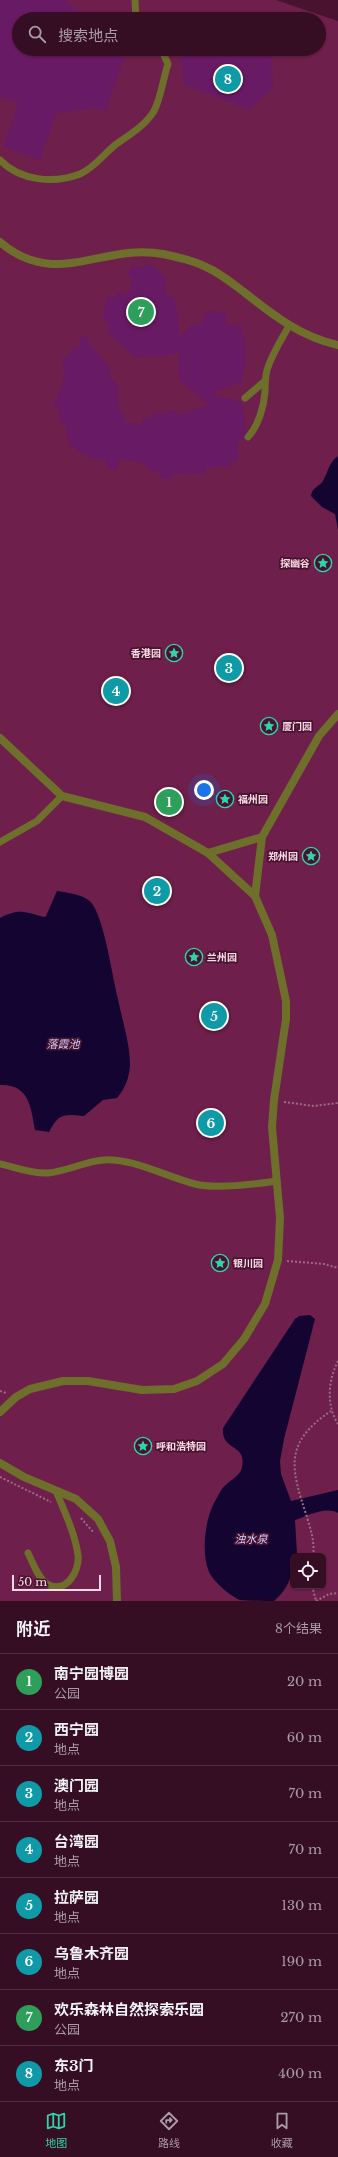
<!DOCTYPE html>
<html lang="zh">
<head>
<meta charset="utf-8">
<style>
  body { margin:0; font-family:"Libre Baskerville","Noto Sans SC",serif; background:#3d172b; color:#f1f3f6 }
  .controls { position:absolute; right:12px; bottom:12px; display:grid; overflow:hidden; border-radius:6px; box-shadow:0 1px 3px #0004 }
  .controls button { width:36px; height:36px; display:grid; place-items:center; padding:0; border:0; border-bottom:1px solid #4f2e41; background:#350e23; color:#f1f3f6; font:20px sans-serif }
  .scale { position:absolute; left:12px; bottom:10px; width:89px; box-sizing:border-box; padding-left:4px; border:2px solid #fcd9e7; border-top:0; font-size:11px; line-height:14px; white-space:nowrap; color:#fcd9e7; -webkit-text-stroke:3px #47132f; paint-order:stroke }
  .you { position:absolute; left:204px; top:790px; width:14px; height:14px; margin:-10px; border:3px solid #fff; border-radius:50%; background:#1a73e8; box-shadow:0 0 0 6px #1a73e833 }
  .badge { display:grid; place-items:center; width:26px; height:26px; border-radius:50%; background:#2ed4aa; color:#fff; font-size:13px; font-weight:700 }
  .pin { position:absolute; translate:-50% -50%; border:2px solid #fff; box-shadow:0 1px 4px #0006 }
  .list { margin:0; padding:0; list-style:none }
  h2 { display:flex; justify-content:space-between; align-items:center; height:52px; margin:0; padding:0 16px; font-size:17px }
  h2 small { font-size:13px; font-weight:400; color:#aa9ca6 }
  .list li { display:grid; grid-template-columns:26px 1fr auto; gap:12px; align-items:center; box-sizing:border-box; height:56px; padding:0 16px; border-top:1px solid #4f2e41 }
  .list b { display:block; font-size:15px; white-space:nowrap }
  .list p { margin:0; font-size:13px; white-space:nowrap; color:#aa9ca6 }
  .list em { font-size:13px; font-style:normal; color:#aa9ca6 }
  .icon { flex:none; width:22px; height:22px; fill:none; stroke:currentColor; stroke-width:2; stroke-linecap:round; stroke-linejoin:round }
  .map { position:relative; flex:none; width:338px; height:1601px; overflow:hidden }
  .search { position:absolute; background:#350e23; box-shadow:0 1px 3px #0004; left:12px; right:12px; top:12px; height:44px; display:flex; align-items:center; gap:10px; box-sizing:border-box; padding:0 14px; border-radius:22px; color:#aa9ca6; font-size:15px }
  .sheet { height:500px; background:#350e23 }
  nav { display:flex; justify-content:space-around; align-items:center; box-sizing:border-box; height:56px; border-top:1px solid #4f2e41; background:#350e23; font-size:11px; color:#aa9ca6 }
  nav a { display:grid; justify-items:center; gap:2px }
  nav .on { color:#2ed4aa }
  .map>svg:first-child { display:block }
</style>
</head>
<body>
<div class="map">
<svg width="338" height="1601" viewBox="0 0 338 1601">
  <rect width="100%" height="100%" fill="#47132f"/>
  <!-- green -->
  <path fill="#6f1f4b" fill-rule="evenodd" d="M0,0h276l62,21v1580h-338zM19,19h300v30h-300zM293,1556h30v30h-30z"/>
  <!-- water -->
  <g fill="#130432">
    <path d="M338,456v74l-3,-16 -13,-7 -11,-11c1,-9 8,-9 12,-15 5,-9 6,-19 15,-25z"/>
    <path d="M57,891c11,2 29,3 36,14 12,19 19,70 25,94 4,21 12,44 12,66 -1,13 -4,22 -13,33l-14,2 -19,16c-20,-2 -25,-3 -35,16l-14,-2c-4,-23 -6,-46 -35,-45v-167c20,-10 24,-6 44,-1l2,-1z"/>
    <path d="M310,1315l5,4 -31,120 -4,22 1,13 10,27 47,-11v23c-13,-7 -30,3 -43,7l2,34v2h-4c0,19 -4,32 -19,45 -9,0 -25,0 -34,-1 -10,-4 -26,-18 -31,-28 -8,-19 -4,-52 5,-69 3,-5 5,-10 8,-14 5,-7 19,-13 20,-22 5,-24 -21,-15 -19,-39l72,-109 4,-3z"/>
  </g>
  <!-- building -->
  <g fill="#691a64">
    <path d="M0,0h66l7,8 27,9v2h-81v30h108l-21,62 -10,-3 -40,5 -16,47 -37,-13 15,-44 -18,-6z"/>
    <path d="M183,49l88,1 2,37 -24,23 -65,-25 -4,-33z"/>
    <path d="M146,264l10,2v3l9,9 1,14 4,5 5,1v11l4,5v23l14,-13h9l2,-10 7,-3 11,1 3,2 2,10 14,1 1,4v6l3,5 1,24 -6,19 -29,10 31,10 4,29 -2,7 -6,2v20h-7l-2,7 -13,-2 -1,2h-9l-1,6 -16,-1v2l-16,-2v6l-13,-1v-5l-8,-1 -8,-8 -8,-2v-1l-18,-1 -1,10 -10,-2 -1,-8h-12l-16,-9 -1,-3 -8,-2 -3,-21 -7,-4v-11l-5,-5 10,-26 -1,-21 6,-3 3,-8 6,1 4,-12 7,3v5l22,24 -2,9 9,6 1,26 4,3 2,10 16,2 3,-7 7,2 2,-7 14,2 2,-4h8v5l32,-10 -30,-25 -1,-27 -16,3 -28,1 -26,-24v-10l-5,-3 4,-25 7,3 4,-7 10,3 5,-15 -5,-3 3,-10 15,1z"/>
  </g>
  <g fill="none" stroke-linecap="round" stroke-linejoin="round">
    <!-- path -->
    <g stroke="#9a6d83" stroke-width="2" stroke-dasharray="2 2" stroke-linecap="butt">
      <path d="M284,1102l30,4 24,-3"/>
      <path d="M287,1261l37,3 14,4"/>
      <path d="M338,1361c-10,20 -12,44 0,63"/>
      <path d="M0,1391l6,2"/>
      <path d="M0,1477l51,25"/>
      <path d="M81,1518l13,15"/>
      <path d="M313,1556c2,-14 -2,-25 -6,-39 -16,-48 -24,-74 24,-106"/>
      <path d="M312,1586l4,15"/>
      <path d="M316,1601l13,-7 9,-1"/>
    </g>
    <!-- service -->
    <g stroke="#6d6f2b" stroke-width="7">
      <path d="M135,0l1,19"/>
      <path d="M0,160c20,21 54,24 80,14 14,-6 23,-19 35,-29 14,-10 30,-19 39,-34 7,-13 9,-32 14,-47l-5,-11 -5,-4"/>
      <path d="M245,398l20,-17"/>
      <path d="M248,437c10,-11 16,-30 17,-45 0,-8 0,-14 2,-22 5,-16 14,-30 22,-44"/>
      <path d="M0,842l37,-21 25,-25"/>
      <path d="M0,1164c15,3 32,10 48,9 22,-2 43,-15 65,-13 28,2 55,17 82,24 20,5 61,0 82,-3"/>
      <path d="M28,1553c5,10 10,25 19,31 19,11 33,-13 31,-29 -3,-22 -14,-44 -22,-64"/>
    </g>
    <!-- minor -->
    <g stroke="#6d6f2b" stroke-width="8">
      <path d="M0,242c56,48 101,1 163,12 14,3 30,6 43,13 14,6 26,16 38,25 29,23 57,45 94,53"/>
      <path d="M0,738l62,58 83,21 63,36 54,-16 -7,59 17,39 14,66v18l-12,81 -2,27 8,91 -2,42 -13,44 -21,35 -21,25 -26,17 -23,8 -32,1 -54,-9h-25l-33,8 -14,8 -16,15"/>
      <path d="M262,837l57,-101 19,-22"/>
      <path d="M208,853l47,43"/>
      <path d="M0,1463l24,14 52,22 22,20 12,22 6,26 1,34"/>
    </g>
  </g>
  <!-- icons -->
  <defs>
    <symbol id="sight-ring" viewBox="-11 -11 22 22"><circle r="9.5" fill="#47132f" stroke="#2ed4aa" stroke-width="1.5"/><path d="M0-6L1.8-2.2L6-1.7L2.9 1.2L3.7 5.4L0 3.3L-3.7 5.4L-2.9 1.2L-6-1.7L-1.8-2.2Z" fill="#2ed4aa"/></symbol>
  </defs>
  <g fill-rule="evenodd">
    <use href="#sight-ring" x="313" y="553" width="20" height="20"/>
    <use href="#sight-ring" x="164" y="643" width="20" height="20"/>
    <use href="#sight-ring" x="259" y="716" width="20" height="20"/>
    <use href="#sight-ring" x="215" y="789" width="20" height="20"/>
    <use href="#sight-ring" x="301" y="846" width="20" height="20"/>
    <use href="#sight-ring" x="184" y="947" width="20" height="20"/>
    <use href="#sight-ring" x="210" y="1253" width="20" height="20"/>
    <use href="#sight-ring" x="133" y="1436" width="20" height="20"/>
  </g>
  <g text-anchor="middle" stroke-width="3.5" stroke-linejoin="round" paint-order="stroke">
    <!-- poi labels -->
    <g font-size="10" font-weight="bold" fill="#fcd9e7" stroke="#47132f" text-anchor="start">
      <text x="310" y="567" text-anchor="end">探幽谷</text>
      <text x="161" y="657" text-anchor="end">香港园</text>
      <text x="282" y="730">厦门园</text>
      <text x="238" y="803">福州园</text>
      <text x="298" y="860" text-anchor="end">郑州园</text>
      <text x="207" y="961">兰州园</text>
      <text x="233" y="1267">银川园</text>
      <text x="156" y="1450">呼和浩特园</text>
    </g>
    <!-- water labels -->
    <g font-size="11" font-style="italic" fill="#d2ccfd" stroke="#47132f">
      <text x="63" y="1048">落霞池</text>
      <text x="251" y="1543">浊水泉</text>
    </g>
  </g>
</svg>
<div class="controls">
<button><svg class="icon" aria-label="locate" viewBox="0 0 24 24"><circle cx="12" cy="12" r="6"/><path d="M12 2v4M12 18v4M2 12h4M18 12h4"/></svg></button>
</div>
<div class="scale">50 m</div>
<div class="you"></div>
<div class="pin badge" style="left:169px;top:802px;background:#2e9e5b">1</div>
<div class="pin badge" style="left:157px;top:891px;background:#0f9aa8">2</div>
<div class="pin badge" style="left:229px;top:668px;background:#0f9aa8">3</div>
<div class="pin badge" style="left:116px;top:691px;background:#0f9aa8">4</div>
<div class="pin badge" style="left:214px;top:1016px;background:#0f9aa8">5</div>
<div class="pin badge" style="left:211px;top:1123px;background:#0f9aa8">6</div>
<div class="pin badge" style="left:141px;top:312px;background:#2e9e5b">7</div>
<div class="pin badge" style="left:228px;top:79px;background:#0f9aa8">8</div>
<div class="search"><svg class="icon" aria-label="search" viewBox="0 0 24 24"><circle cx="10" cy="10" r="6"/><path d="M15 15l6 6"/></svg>搜索地点</div>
</div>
<section class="sheet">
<h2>附近<small>8个结果</small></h2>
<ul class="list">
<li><span class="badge" style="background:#2e9e5b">1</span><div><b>南宁园博园</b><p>公园</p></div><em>20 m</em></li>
<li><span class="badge" style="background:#0f9aa8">2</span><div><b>西宁园</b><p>地点</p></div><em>60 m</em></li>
<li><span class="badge" style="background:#0f9aa8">3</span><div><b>澳门园</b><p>地点</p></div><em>70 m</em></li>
<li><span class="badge" style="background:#0f9aa8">4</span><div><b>台湾园</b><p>地点</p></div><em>70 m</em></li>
<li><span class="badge" style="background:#0f9aa8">5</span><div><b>拉萨园</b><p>地点</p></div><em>130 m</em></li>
<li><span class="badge" style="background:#0f9aa8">6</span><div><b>乌鲁木齐园</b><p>地点</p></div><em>190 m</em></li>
<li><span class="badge" style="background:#2e9e5b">7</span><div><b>欢乐森林自然探索乐园</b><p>公园</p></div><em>270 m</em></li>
<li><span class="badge" style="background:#0f9aa8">8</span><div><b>东3门</b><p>地点</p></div><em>400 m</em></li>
</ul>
</section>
<nav>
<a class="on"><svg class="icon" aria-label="map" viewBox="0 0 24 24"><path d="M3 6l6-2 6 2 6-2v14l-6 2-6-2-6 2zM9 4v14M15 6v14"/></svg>地图</a>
<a><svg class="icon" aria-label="directions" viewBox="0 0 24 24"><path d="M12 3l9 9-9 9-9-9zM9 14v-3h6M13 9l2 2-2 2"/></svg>路线</a>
<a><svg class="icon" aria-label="saved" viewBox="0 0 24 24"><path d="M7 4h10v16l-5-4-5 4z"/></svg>收藏</a>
</nav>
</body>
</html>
